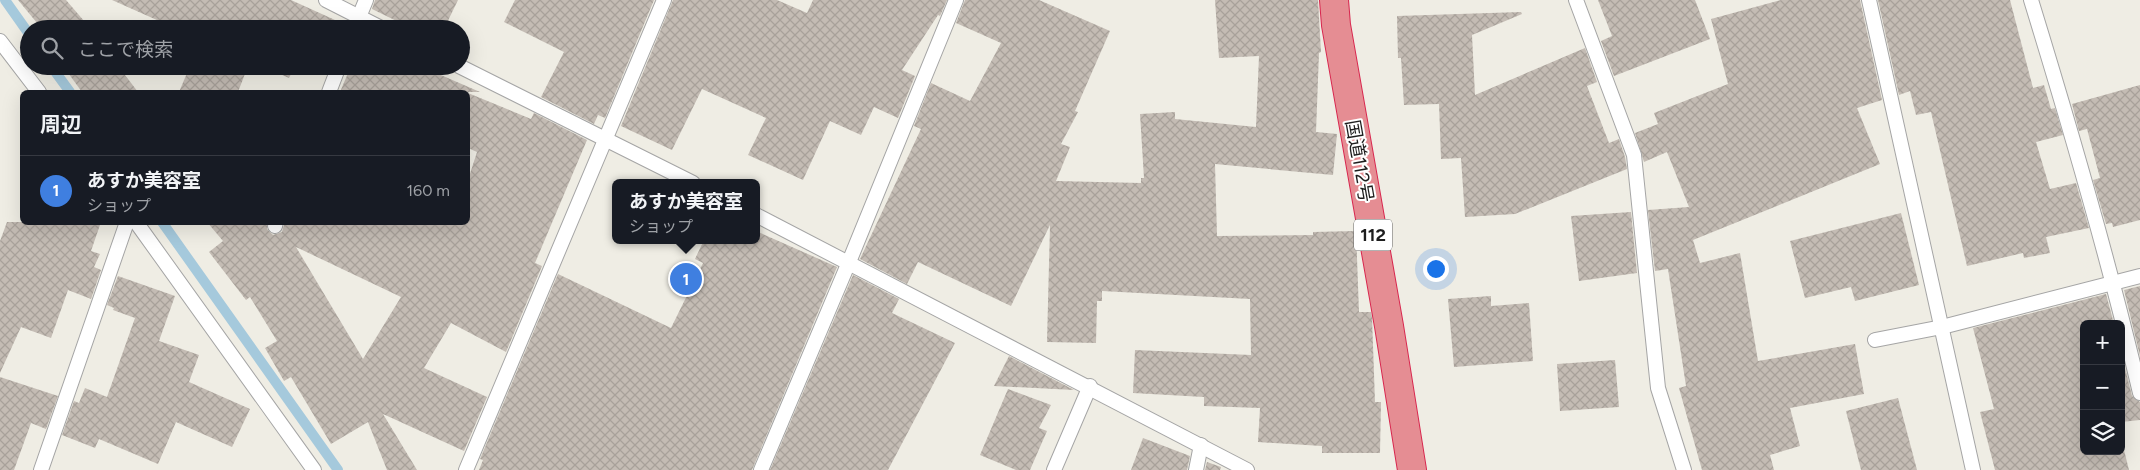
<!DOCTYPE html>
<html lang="ja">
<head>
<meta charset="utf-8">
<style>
  body { margin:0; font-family:Figtree,"Noto Sans JP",sans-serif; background:#242831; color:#f1f3f6 }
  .controls { position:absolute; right:15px; bottom:15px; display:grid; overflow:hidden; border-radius:8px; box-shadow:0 5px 20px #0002 }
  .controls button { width:45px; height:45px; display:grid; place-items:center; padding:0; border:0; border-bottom:1px solid #363941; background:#171b24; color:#f1f3f6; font:25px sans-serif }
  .you { position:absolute; left:1435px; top:268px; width:18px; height:18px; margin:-12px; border:4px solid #fff; border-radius:50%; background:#1a73e8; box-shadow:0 0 0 8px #1a73e833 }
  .badge { display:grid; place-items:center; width:32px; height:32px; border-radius:50%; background:#df9189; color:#fff; font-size:16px; font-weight:700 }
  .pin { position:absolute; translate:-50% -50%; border:2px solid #fff; box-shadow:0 1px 5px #0006 }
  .popup { position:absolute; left:612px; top:179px; width:148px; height:65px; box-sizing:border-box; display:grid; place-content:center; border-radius:8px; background:#171b24; filter:drop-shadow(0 1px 4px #0005); font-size:16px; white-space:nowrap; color:#9ea1a6 }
  .popup b { font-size:19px; color:#f1f3f6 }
  .popup::after { content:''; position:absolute; left:50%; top:100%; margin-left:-10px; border:10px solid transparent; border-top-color:#171b24 }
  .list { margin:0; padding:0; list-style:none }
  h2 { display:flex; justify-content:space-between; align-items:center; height:65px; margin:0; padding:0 20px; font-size:21px }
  h2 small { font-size:16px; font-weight:400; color:#9ea1a6 }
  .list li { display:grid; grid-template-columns:32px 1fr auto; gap:15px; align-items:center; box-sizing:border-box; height:70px; padding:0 20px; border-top:1px solid #363941 }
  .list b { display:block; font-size:19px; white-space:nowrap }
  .list p { margin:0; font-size:16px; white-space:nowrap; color:#9ea1a6 }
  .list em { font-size:16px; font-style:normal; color:#9ea1a6 }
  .icon { flex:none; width:28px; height:28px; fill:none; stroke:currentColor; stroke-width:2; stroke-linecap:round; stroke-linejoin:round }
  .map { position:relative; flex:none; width:2140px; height:470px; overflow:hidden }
  .search { position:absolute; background:#171b24; box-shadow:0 5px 20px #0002; left:20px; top:20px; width:450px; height:55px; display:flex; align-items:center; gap:12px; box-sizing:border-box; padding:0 18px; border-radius:28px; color:#9ea1a6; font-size:19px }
  .panel { position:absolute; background:#171b24; box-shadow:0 5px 20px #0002; left:20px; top:90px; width:450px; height:135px; border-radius:8px }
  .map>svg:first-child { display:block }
</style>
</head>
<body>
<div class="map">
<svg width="2140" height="470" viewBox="0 0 2140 470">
  <defs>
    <pattern id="building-cross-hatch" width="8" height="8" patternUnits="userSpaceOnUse" patternTransform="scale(1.25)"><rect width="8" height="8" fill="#c4bcb4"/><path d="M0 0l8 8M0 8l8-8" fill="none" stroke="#a8a19a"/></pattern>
  </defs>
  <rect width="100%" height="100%" fill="#efede4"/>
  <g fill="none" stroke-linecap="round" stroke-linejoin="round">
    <!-- stream -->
    <g stroke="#a5c9dc" stroke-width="10">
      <path d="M5,0l24,34"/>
      <path d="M51,66l19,26"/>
      <path d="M162,222l176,248"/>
    </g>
  </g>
  <!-- building -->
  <g fill="url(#building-cross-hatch)" fill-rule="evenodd">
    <path d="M18,0h48l25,29h-49z"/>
    <path d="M112,0h179l55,25 -1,4h-168z"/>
    <path d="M375,0h83l-14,29h-31l-41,-20z"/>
    <path d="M515,0h139l-49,118 -7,-3 -4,9 -53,-27 23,-45 -60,-30z"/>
    <path d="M673,0h104l30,13 6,-13h134l-7,16 -2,-1 -36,55 13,6 -17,42 -24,-11 -13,28 -31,-14 -27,59 -55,-25 18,-37 -64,-29 -30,61 -51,-24z"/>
    <path d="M965,0h74l71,31 -35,80 3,1 -17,32 9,3 -14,34 85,2v-5h3l-4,-64 35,-2v7l81,8 3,-71 -40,2 -4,-58h103l3,52 -2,1 -3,79 21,2 -4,41 -118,-11 2,72 96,-1v-3l43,-1 3,81h12l1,5 3,85h6l-1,51h-58v-7l-64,-4 2,-34 -56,-2v-9l-71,-4 2,-43 116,5 -1,-56 -148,-8v10h-5l-1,42 -49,-1 3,-117 -39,81 -93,-44 -11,22 -47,-25 61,-130 -7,-3 17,-43 39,18 31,-58 -45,-20z"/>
    <path d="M1598,0h97l15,39 -96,37 -13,-35 11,-5z"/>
    <path d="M1781,0h79l22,100 -25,8 23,56 -187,76 7,23 40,-10 18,108 97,-17 9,50 -74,14 10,38 -30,9 4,15h-72l-23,-82 7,-2 -18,-117 -13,2 -7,-61 41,-3 -22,-55 -23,10 -9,-29 23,-9 -4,-11 74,-29 -17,-65z"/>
    <path d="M1878,0h132l23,88 11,-3 7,24 4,-1 8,27 -27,7 14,47 26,-6 13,45 -43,9 4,16 -26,5 -1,-5 -56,13 -36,-154 -15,3 -6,-24 -11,4z"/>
    <path d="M1521,12l1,2 -50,21 3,60 110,-47 12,34 -10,4 22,57 10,-4 6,18 2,12 -112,45 -50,3 -4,-59 -20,1 -2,-55 -35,1 -3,-47h-3l-1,-42z"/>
    <path d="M63,66h55l20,26h-56z"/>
    <path d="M190,66h58l-10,26h-59z"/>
    <path d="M262,66h33l-6,12z"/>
    <path d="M351,66h69l60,26h-140z"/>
    <path d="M2140,85v135l-27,7 -1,-4 -6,1 -13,-44 7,-2 -13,-49 -8,2 -7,-27z"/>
    <path d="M468,93l63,26 3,-6 53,27 -52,123 7,3 -36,86 -55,-29 -27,45 63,29 -23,54 -81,-37 34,56h-30l-19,-48 -37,22 -40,-67 -7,4 -19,-33 12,-7 -27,-44 -4,3 -37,-48 14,-11 -16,-19h60v7l6,6 9,-3 3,-10h183v-42l9,-28 -9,-4zM296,247l105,50 -38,62z"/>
    <path d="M1631,212l6,61 -58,8 -8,-65z"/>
    <path d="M1901,213l18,72 -64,16 -4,-14 -46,11 -15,-57z"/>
    <path d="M7,222h94l-10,29 9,3 -6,13 7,3 -10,29 -23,-9 -17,48 -30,-11 -21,46v-132z"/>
    <path d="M756,231l81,36 -85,203h-273l4,-10 -3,-1 78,-185 113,54 32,-65 -8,-4 9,-19h52z"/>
    <path d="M853,275l46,24 -7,14 63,30 -67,127h-118z"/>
    <path d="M118,276l57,20 -16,45 40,14 -10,27 61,27 -18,38 -56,-25 -18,42 -59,-25 -4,9 -33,-13 12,-34 5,2 6,-15 22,9 28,-79 -22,-8 1,-2 -7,-3z"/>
    <path d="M2140,286v70l-16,-66z"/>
    <path d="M2106,294l8,30h-30v127h37v-13l8,32h-134l-15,-58 14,-3 -21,-81z"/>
    <path d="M1491,296v10l38,-3 4,58 -79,6 -6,-68z"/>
    <path d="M2121,352l11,44 8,6v18l-19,2z"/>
    <path d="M1009,356l65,34 -80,-4z"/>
    <path d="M1615,360l4,47 -59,4 -3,-47z"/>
    <path d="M0,377l58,19 -12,33 -15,-6 -17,47h-14z"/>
    <path d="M1008,389l43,16 -12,23 8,3 -17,39h-14l-36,-15z"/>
    <path d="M1898,398l19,72h-56l-15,-59z"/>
    <path d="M1143,438l47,18 -3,14h-56z"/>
    <path d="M1207,462l14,5 -1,3h-15z"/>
  </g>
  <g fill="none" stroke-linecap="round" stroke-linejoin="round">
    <defs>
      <g id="lane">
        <path d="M326,0l57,29"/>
        <path d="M1576,0l58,155 24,233 26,82"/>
        <path d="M1869,0l104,470"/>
        <path d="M2031,0c40,130 78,260 109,393"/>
        <path d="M354,29l12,-29"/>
        <path d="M0,41l39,51"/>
        <path d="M459,66l234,117"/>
        <path d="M329,92l10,-26"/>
        <path d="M756,215l491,255"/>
        <path d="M136,222l178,248"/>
        <path d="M275,226l1,-4"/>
        <path d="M1875,340l67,-13 198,-51"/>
        <path d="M41,470l86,-248"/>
        <path d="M466,470l198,-470"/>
        <path d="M761,470l88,-208 107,-262"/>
        <path d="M1054,470l36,-84"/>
        <path d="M1196,470l5,-25"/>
      </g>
      <path id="highway" d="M1334,0l2,25 53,301 23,144"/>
    </defs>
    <!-- lane casing -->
    <use href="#lane" stroke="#a5a5a5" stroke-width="16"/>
    <!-- highway casing -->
    <use href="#highway" stroke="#d8264e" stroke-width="30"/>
    <!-- lane -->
    <use href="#lane" stroke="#fff" stroke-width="14"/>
    <!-- highway -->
    <use href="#highway" stroke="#e58d93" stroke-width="28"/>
  </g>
  <g text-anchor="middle" stroke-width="4" stroke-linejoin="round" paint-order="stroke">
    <!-- shield labels -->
    <rect fill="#fff" stroke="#626262" stroke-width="1" x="1354" y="219.5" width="38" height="31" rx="4"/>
    <g font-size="18" font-weight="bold" fill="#1e1e1e">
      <text x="1373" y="241">112</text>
    </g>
    <!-- street labels -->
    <g font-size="19" fill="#1e1e1e" stroke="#fff">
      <text transform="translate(1360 161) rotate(80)" y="7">国道112号</text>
    </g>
  </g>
</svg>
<div class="controls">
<button>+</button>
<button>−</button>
<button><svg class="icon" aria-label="layers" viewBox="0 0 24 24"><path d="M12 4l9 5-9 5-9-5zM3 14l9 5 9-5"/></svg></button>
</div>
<div class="you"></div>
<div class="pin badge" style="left:686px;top:279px;background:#3f7fe0">1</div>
<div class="popup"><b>あすか美容室</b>ショップ</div>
<div class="search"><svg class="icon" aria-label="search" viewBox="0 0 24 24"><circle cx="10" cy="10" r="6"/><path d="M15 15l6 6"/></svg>ここで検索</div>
<section class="panel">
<h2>周辺<small></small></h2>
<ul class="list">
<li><span class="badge" style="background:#3f7fe0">1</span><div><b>あすか美容室</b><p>ショップ</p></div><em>160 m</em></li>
</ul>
</section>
</div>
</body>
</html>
